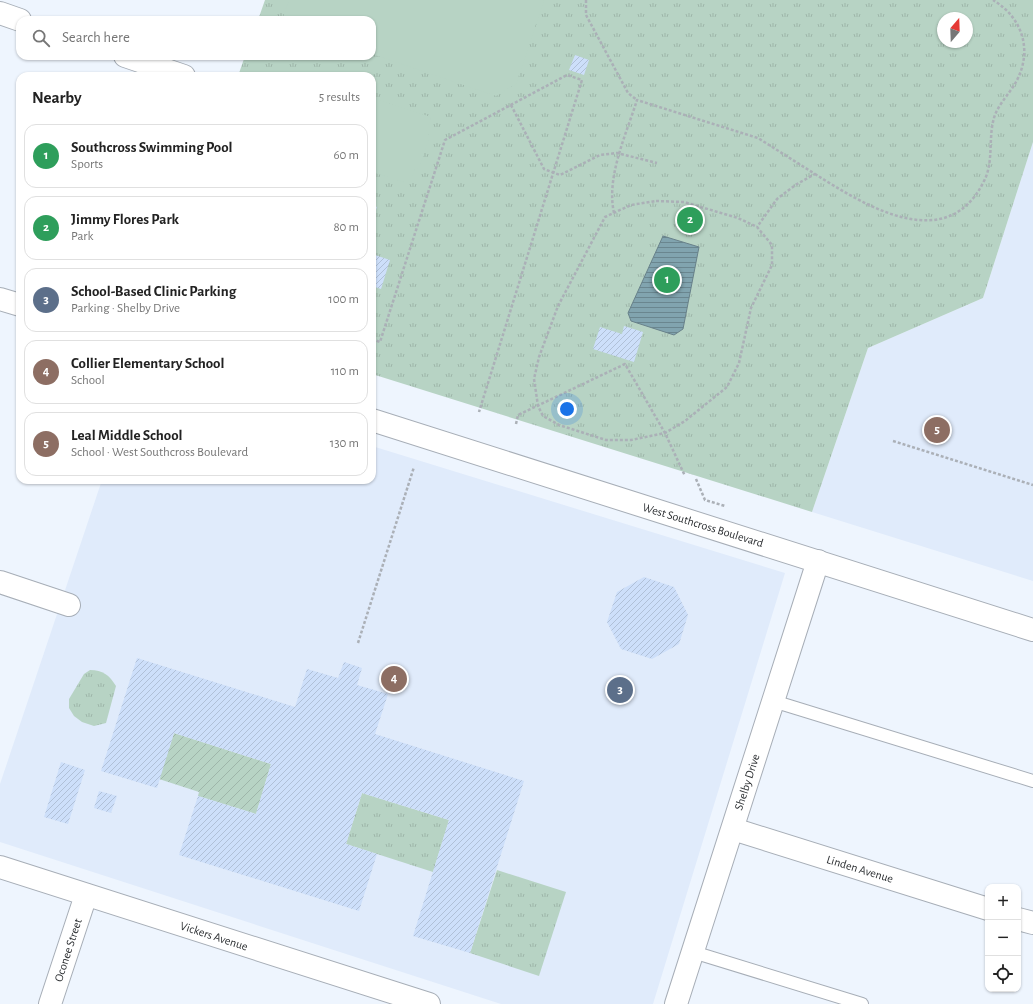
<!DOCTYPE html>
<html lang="en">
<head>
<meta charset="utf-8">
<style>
  body { margin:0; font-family:"Alegreya Sans",sans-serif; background:#f2f2f2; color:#222 }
  .controls { position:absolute; right:12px; bottom:12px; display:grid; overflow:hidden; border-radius:8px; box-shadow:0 1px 3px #0004 }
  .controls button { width:36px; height:36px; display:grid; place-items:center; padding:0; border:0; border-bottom:1px solid #e0e0e0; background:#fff; color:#222; font:20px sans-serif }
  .compass { position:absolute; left:937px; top:12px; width:36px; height:36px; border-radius:50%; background:#fff; box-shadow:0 1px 3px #0004; rotate:19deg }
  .you { position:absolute; left:567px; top:409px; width:14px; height:14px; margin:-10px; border:3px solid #fff; border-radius:50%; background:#1a73e8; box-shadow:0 0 0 6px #1a73e833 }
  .badge { display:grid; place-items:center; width:26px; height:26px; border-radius:50%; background:#438b8b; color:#fff; font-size:13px; font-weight:700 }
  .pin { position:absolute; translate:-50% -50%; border:2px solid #fff; box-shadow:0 1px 4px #0006 }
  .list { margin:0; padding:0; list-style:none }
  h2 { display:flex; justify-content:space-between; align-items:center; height:52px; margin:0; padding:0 16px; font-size:17px }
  h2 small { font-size:13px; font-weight:400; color:#767676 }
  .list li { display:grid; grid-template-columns:26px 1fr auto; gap:12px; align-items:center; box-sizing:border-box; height:64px; margin:0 8px 8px; padding:0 8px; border:1px solid #e0e0e0; border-radius:12px }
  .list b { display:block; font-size:15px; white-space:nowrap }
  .list p { margin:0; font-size:13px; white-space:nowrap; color:#767676 }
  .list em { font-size:13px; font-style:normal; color:#767676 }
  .icon { flex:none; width:22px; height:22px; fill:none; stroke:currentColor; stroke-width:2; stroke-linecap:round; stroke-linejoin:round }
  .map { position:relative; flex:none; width:1033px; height:1004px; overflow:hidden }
  .search { position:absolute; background:#fff; box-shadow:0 1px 3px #0004; left:16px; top:16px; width:360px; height:44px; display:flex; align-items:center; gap:10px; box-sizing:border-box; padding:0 14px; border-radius:12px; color:#767676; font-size:15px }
  .panel { position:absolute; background:#fff; box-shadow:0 1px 3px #0004; left:16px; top:72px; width:360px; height:412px; border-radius:12px }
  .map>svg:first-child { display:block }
</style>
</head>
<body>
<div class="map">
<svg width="1033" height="1004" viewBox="0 0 1033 1004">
  <defs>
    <pattern id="park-tufts" width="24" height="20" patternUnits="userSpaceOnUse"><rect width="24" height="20" fill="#b7d3c4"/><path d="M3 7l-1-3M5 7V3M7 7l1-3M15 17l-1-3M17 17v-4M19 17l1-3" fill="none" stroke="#9eb5a9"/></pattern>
    <pattern id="garden-furrows" width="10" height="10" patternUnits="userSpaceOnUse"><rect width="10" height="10" fill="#b7d3c4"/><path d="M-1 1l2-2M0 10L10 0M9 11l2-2" fill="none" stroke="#9eb5a9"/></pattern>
    <pattern id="water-rules" width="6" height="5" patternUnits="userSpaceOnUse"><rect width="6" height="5" fill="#81a4af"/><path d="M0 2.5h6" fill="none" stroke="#6a868f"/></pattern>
    <pattern id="building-hatch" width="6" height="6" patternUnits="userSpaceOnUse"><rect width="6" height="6" fill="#cddffa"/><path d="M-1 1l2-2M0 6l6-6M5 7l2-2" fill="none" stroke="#b0c0d7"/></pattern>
  </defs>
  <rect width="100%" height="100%" fill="#eef5fe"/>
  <!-- built -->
  <g fill="#e0ebfb">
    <path d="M1033,142v439l-221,-69 56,-164 115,-50z"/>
    <path d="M372,446l413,127 -132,431h-152l-501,-162v-58l102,-304h270z"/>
  </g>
  <!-- park -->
  <g fill="url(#park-tufts)" fill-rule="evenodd">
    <path d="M265,0h768v142l-50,156 -115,50 -56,164 -440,-138v-298h-134l7,-20h127v-36h-114zM943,18h24v24h-24z"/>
    <path d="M90,670c13,0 19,5 26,16l-10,37 -12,3 -12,-4 -8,-6 -5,-8v-9l15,-25z"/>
    <path d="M362,793l87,27 -16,52 -87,-28z"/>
    <path d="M497,870l69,22 -27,84 -69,-23z"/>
  </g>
  <!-- garden -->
  <path fill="url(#garden-furrows)" d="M174,733l97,31 -15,50 -58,-18 1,-4 -40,-13z"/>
  <!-- pitch -->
  <g fill="#b7d3c4">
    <path d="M289,0h255l-28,84 -20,12 -124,-42v-34h-90z"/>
    <path d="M380,100l51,17 -5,16 4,2 -11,34 -4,-1 -5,16 -38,-12v-49z"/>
  </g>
  <!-- water -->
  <path fill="url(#water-rules)" stroke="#68818a" d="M663,236l36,11 -16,82 -9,6 -43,-14 -3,-8z"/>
  <!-- building -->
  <g fill="url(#building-hatch)">
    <path d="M575,55l14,5 -5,15 -15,-5z"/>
    <path d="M372,205l5,2 -5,14z"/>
    <path d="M372,254l18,6 -9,29 -9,-3z"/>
    <path d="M624,326l19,6 -9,30 -41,-13 7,-22 22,7z"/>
    <path d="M644,577l30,10 14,28 -9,29 -27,15 -31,-10 -14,-27 10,-30z"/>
    <path d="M137,658l158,49 12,-38 31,9 6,-16 18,6 -5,17 31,9 -13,40 149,47 -54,172 -57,-17 36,-116 -87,-27 -16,51 31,10 -18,57 -180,-56 19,-59 58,18 15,-50 -97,-31 -17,55 -56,-17z"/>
    <path d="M61,762l24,8 -17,54 -24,-7z"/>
    <path d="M99,791l18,5 -6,17 -17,-5z"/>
  </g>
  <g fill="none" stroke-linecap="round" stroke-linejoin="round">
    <defs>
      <g id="service">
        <path d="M773,701l260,80"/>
        <path d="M693,952l169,52"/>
      </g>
      <g id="minor">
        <path d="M0,13l20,7"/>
        <path d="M125,56l59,20"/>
        <path d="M0,582l69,23"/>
        <path d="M733,829l255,80"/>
        <path d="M0,867l429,137"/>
        <path d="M1018,919l15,4"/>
        <path d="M50,1004l36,-109"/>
        <path d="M676,1004l142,-443"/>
      </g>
      <g id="secondary">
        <path d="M0,299l20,6"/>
        <path d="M372,420l661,210"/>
      </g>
    </defs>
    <!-- service casing -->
    <use href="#service" stroke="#a7aeb7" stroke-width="14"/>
    <!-- minor casing -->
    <use href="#minor" stroke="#a7aeb7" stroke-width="24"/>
    <!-- secondary casing -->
    <use href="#secondary" stroke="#a7aeb7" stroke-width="24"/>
    <!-- path -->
    <g stroke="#abb0b7" stroke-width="2.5" stroke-dasharray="3 2" stroke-linecap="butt">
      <path d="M586,0v15l42,78 9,7"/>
      <path d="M511,105l33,64 16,6 40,-20 17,-2 40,10"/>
      <path d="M815,174c49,31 132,83 169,7 10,-19 4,-43 10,-63 3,-12 16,-25 22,-36 17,-31 7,-64 -23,-82"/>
      <path d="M656,201l28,1 54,16 19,9 15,18v20l-21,43 -12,55 -12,24 -42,34 -20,12 -34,7h-25l-47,-15 -16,-9 -5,-10 -4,-27 5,-22 19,-51 47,-89 26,-12z"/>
      <path d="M614,213c-8,-36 12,-78 23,-113l121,38 57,36 -18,10 -20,15 -20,28"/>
      <path d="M372,339l8,3 65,-202 122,-65 15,5 -103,332"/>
      <path d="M516,424l2,-9 107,-51 40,69 20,43"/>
      <path d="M893,441l140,44"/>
      <path d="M696,479l9,21 20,6"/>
      <path d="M358,643l56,-176"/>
    </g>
    <!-- service -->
    <use href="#service" stroke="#fff" stroke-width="12"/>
    <!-- minor -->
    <use href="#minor" stroke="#fff" stroke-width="22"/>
    <!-- secondary -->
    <use href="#secondary" stroke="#fff" stroke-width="22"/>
  </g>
  <g text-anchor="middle" stroke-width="3" stroke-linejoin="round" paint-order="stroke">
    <!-- street labels -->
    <g font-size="12" fill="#2c2f32" stroke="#fff">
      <text transform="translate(703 525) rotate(17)" y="4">West Southcross Boulevard</text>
      <text transform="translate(747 782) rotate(-72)" y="4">Shelby Drive</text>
      <text transform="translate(860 869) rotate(17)" y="4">Linden Avenue</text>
      <text transform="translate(214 936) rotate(18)" y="4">Vickers Avenue</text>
      <text transform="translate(68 950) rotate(-72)" y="4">Oconee Street</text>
    </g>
  </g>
</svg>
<div class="controls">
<button>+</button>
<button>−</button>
<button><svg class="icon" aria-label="locate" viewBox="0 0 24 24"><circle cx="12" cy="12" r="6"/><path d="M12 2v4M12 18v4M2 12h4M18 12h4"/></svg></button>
</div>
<svg class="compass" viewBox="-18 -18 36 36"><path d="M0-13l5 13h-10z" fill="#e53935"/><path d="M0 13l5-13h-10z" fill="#767676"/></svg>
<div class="you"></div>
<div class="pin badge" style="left:667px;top:280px;background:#2e9e5b">1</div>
<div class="pin badge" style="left:690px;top:220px;background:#2e9e5b">2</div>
<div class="pin badge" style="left:620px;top:690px;background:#5c6f8a">3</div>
<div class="pin badge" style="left:394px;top:679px;background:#8d6e63">4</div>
<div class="pin badge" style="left:937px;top:430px;background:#8d6e63">5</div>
<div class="search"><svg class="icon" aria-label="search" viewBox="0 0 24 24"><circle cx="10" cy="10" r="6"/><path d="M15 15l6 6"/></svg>Search here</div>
<section class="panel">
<h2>Nearby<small>5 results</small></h2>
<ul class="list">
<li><span class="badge" style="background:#2e9e5b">1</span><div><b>Southcross Swimming Pool</b><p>Sports</p></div><em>60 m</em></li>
<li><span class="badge" style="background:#2e9e5b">2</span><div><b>Jimmy Flores Park</b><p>Park</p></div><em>80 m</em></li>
<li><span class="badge" style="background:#5c6f8a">3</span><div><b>School-Based Clinic Parking</b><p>Parking · Shelby Drive</p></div><em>100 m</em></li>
<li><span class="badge" style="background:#8d6e63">4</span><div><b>Collier Elementary School</b><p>School</p></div><em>110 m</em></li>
<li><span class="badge" style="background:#8d6e63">5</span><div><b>Leal Middle School</b><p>School · West Southcross Boulevard</p></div><em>130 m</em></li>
</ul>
</section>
</div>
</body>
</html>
